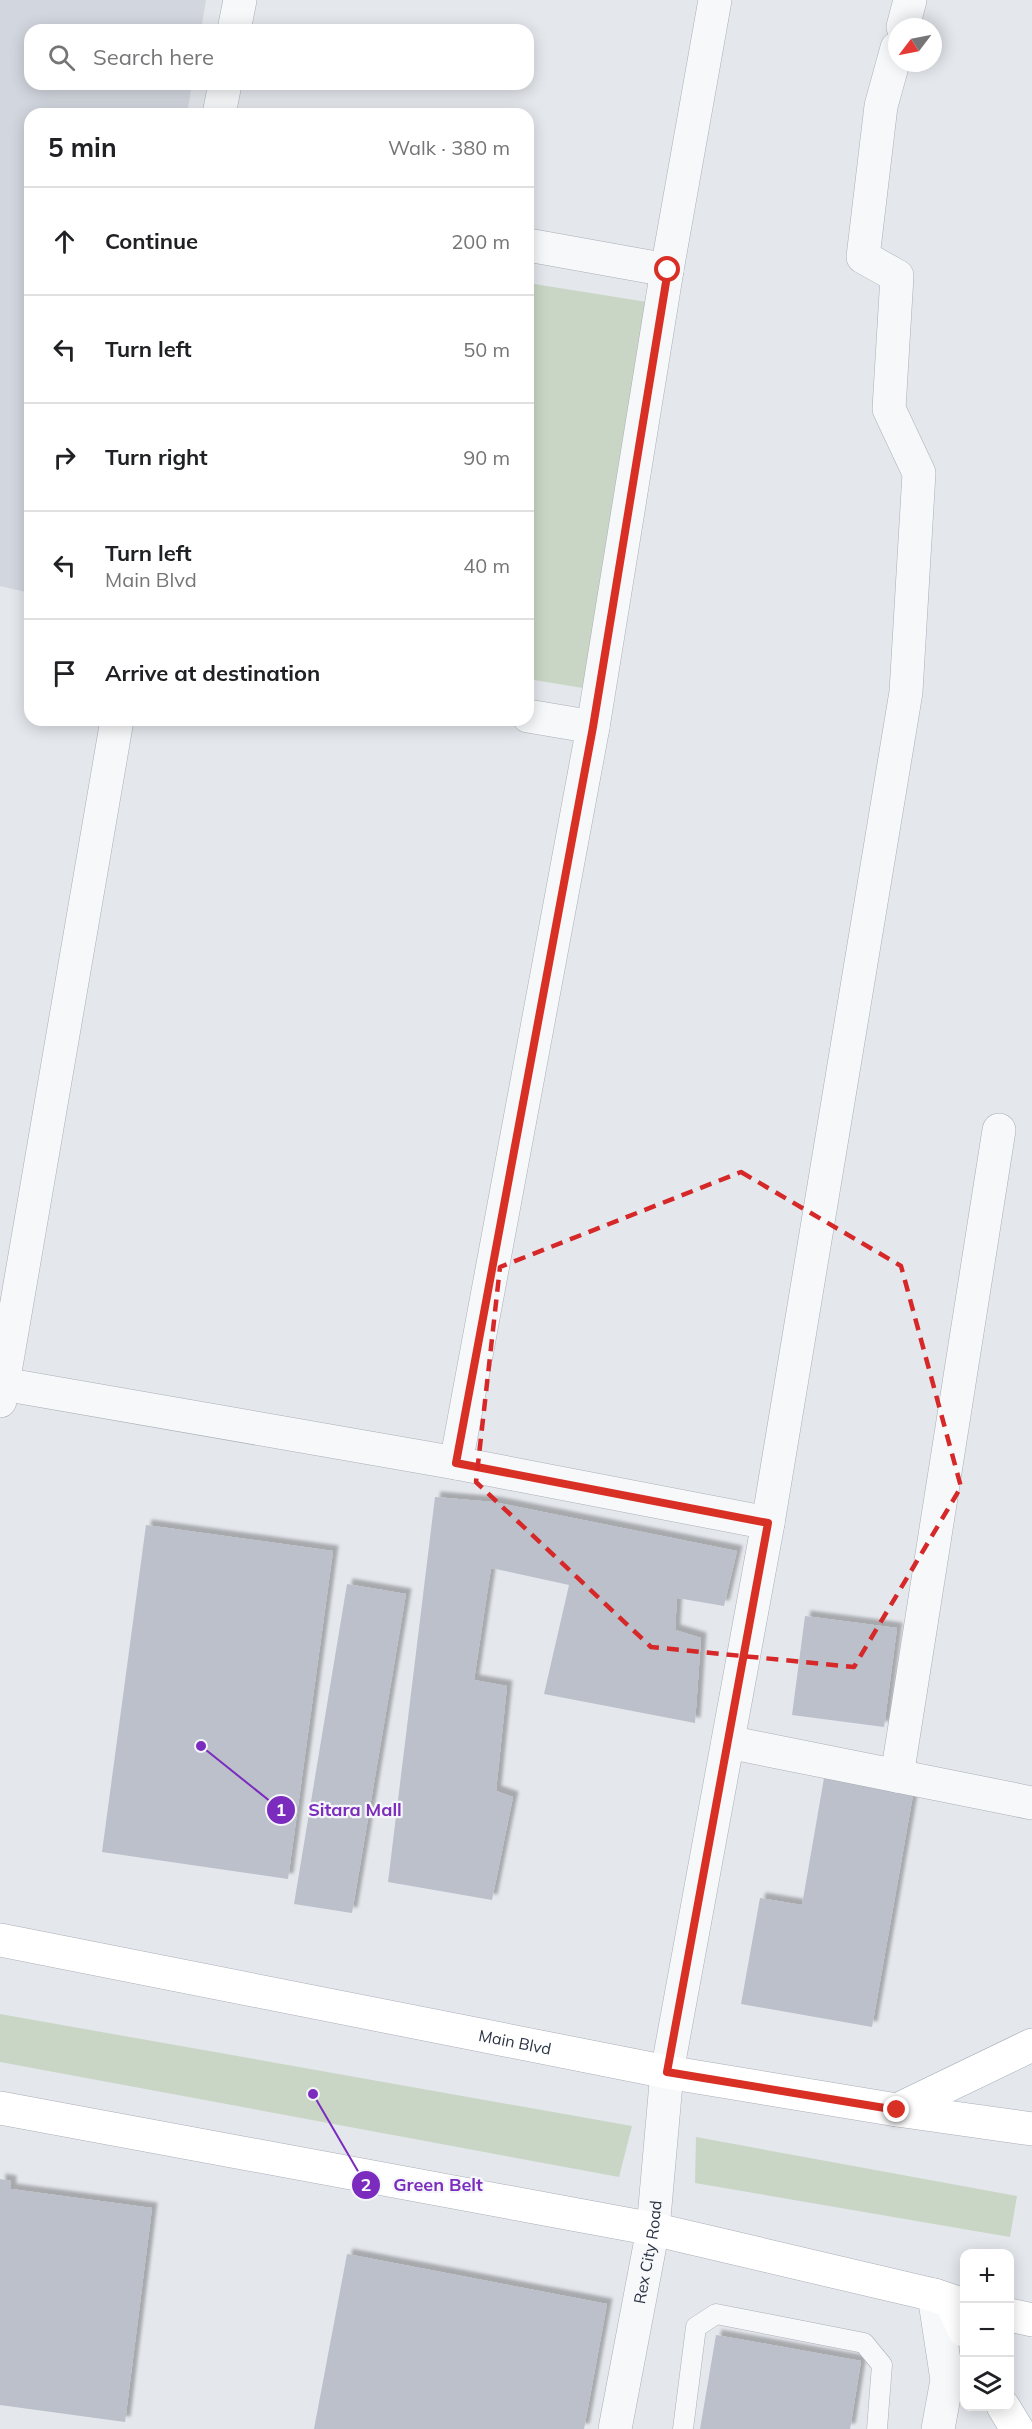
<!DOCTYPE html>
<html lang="en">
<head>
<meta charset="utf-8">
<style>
  body { margin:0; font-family:Mulish,sans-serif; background:#f2f2f2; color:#202124 }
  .controls { position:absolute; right:18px; bottom:18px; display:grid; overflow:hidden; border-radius:12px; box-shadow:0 3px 15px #0003 }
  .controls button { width:54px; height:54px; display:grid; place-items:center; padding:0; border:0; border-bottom:2px solid #e0e0e0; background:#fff; color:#202124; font:30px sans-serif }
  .compass { position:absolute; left:888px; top:18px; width:54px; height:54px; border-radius:50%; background:#fff; box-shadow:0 3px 15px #0003; rotate:238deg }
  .stop { position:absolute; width:18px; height:18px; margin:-14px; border:4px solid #d93025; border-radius:50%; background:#fff }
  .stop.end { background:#d93025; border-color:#fff; box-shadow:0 2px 6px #0008 }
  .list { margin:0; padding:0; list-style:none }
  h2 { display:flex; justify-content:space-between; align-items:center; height:78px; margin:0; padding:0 24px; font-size:26px }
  h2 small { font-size:20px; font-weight:400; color:#757577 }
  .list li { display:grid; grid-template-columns:39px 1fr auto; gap:18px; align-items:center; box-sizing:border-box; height:108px; padding:0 24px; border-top:2px solid #e0e0e0 }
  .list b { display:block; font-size:22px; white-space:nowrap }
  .list p { margin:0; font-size:20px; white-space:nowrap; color:#757577 }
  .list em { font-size:20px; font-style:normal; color:#757577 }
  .icon { flex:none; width:33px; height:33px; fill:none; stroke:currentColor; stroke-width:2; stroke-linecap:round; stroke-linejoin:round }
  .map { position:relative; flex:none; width:1032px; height:2429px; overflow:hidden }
  .search { position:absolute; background:#fff; box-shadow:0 3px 15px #0003; left:24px; top:24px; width:510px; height:66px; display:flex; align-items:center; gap:15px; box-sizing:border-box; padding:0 21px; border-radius:18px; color:#757577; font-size:22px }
  .panel { position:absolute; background:#fff; box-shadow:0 3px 15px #0003; left:24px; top:108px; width:510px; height:618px; border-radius:18px }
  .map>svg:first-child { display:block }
</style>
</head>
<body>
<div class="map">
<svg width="1032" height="2429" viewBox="0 0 1032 2429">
  <defs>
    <filter id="shadow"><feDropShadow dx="5.5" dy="-5.5" stdDeviation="1.5" flood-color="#0004"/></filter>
  </defs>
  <rect width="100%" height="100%" fill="#e4e7ec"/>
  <!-- built -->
  <path fill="#d2d6de" d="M0,0h206l-5,30h-171v54h162l-5,30h-157v479l-30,-7z"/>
  <!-- green -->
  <g fill="#c9d6c5">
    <path d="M528,283l119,19 -58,387 -61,-10z"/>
    <path d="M0,2014l632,112 -13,51 -619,-115z"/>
    <path d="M696,2137l321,59 -7,41 -315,-54z"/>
  </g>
  <!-- building -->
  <g fill="#bbc0ca" filter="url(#shadow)">
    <path d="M435,1497l58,5 244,49 -13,55 -47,-8 -2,32 26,8 -6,85 -151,-29 25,-109 -78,-17 -17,112 33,6 -11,105 17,6 -21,103 -104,-18z"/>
    <path d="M146,1525l187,26 -45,328 -186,-27z"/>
    <path d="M347,1584l59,10 -54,319 -58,-9z"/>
    <path d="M805,1616l92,12 -13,99 -92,-12z"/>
    <path d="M824,1778l89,17 -41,232 -131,-23 19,-106 42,7z"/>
    <path d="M0,2179l11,2v8l141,19 -27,214 -125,-17z"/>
    <path d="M347,2254l260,50 -23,125h-270z"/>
    <path d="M716,2335l145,26 -11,68h-150z"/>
  </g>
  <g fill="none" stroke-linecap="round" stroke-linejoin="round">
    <defs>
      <path id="lane" d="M683,2429l13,-102 20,-13 148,29 18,22 -5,64"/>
      <g id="street">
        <path d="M903,27l7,-27"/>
        <path d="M234,30l6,-30"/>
        <path d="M219,114l6,-30"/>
        <path d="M528,245l139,25"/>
        <path d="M528,716l65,11"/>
        <path d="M3,1384l453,79 312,60"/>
        <path d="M0,1401l117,-681"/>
        <path d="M456,1463l137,-736 74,-457 48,-270"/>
        <path d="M728,1742l304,61"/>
        <path d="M897,1776l102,-646"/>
        <path d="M934,2295l13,85 -9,49"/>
        <path id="s1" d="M615,2429l38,-200 14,-157 101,-549 138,-831 13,-219 -30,-64 8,-133 -34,-19 18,-151 16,-58"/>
      </g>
      <g id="secondary">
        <path id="s2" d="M0,1940l667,132 230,38 135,19"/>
        <path d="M0,2108l653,121 281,66 30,10"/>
        <path d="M1010,2315l22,5"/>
      </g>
      <g id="primary">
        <path d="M897,2110l135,-65"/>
        <path d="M952,2303l12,27"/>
        <path d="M1003,2406l14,23"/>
      </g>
    </defs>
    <!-- lane casing -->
    <use href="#lane" stroke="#a9aeb7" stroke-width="21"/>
    <!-- street casing -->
    <use href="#street" stroke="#a9aeb7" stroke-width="34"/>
    <!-- secondary casing -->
    <use href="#secondary" stroke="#a9aeb7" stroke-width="34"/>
    <!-- primary casing -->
    <use href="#primary" stroke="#a3abb8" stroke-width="34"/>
    <!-- lane -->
    <use href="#lane" stroke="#f7f8fa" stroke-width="20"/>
    <!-- street -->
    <use href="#street" stroke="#f7f8fa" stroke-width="33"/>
    <!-- secondary -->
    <use href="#secondary" stroke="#fff" stroke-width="33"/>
    <!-- primary -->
    <use href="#primary" stroke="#fff" stroke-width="33"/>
  </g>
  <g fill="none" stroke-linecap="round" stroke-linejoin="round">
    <!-- route -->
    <path stroke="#d93025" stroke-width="8" d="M668,270l-75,457 -137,736 312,60 -101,549 230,38"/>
  </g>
  <!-- marked area -->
  <path fill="none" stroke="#d62828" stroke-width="4.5" stroke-dasharray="12 8" stroke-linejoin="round" d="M741,1172l160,94 60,221 -107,180 -203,-20 -175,-165 24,-215z"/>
  <g text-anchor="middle" stroke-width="4.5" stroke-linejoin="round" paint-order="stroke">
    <!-- street labels -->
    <g font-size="16" fill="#2b3445" stroke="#f4f6f9">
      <text dy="6" stroke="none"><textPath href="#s2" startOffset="525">Main Blvd</textPath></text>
      <text dy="6" stroke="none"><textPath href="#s1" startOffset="180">Rex City Road</textPath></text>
    </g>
  </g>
  <!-- callouts -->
  <path fill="none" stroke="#7b2cbf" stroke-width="2" d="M201 1746L281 1810M313 2094L366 2185"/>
  <g fill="#7b2cbf" stroke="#f4f6f9" stroke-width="2">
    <circle cx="201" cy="1746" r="6"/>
    <circle cx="313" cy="2094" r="6"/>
    <circle cx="281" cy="1810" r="15"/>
    <circle cx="366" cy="2185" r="15"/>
  </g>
  <g font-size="18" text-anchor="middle" font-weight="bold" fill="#fff">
    <text x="281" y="1816">1</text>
    <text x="366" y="2191">2</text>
  </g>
  <g font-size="18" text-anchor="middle" font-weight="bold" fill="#7b2cbf" stroke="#f4f6f9" stroke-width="4.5" stroke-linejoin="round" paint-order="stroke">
    <text x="355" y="1816">Sitara Mall</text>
    <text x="438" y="2191">Green Belt</text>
  </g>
</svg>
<div class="controls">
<button>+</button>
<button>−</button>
<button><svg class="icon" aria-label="layers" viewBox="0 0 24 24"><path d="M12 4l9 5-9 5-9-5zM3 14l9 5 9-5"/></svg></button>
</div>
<svg class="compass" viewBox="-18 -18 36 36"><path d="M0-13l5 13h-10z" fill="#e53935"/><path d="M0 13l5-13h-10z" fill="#757577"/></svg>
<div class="stop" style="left:668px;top:270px"></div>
<div class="stop end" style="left:897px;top:2110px"></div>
<div class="search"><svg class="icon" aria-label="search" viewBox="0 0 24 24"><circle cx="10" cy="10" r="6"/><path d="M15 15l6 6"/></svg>Search here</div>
<section class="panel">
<h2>5 min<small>Walk · 380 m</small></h2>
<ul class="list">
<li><svg class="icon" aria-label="ahead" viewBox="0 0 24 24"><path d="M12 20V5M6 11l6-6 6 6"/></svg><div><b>Continue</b></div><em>200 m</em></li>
<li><svg class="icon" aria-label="left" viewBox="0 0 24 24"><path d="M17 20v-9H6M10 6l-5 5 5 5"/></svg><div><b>Turn left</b></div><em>50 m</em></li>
<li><svg class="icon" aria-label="right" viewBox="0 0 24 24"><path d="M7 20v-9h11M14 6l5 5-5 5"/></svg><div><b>Turn right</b></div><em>90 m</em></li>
<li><svg class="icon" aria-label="left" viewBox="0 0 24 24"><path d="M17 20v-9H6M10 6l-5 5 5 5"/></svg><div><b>Turn left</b><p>Main Blvd</p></div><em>40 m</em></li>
<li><svg class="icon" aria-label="arrive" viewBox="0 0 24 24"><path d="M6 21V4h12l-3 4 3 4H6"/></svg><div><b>Arrive at destination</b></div></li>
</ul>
</section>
</div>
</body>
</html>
